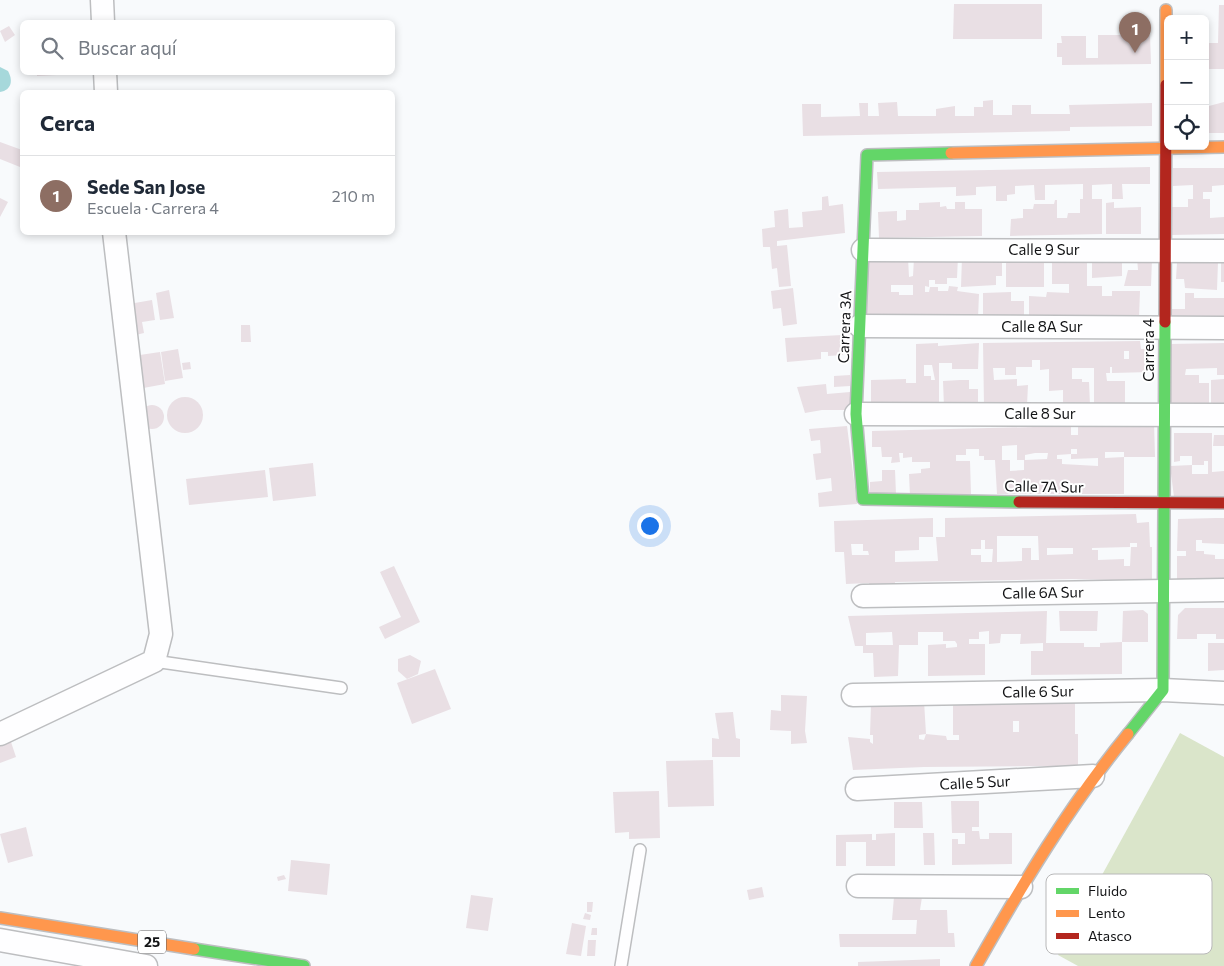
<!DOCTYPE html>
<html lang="es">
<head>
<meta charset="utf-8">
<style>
  body { margin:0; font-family:Commissioner,sans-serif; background:#f6f6f7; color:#1f2937 }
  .controls { position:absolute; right:15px; top:15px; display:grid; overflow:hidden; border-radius:8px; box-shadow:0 2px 8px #0003 }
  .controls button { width:45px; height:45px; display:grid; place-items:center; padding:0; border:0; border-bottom:1px solid #e0e1e3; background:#fff; color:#1f2937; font:25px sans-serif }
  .you { position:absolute; left:649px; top:525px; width:18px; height:18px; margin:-12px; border:4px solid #fff; border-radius:50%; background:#1a73e8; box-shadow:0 0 0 8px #1a73e833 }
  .badge { display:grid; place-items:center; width:32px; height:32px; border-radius:50%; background:#0b8043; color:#fff; font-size:16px; font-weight:700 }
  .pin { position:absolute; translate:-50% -41px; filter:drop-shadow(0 1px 2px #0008) }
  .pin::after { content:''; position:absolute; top:26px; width:18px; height:15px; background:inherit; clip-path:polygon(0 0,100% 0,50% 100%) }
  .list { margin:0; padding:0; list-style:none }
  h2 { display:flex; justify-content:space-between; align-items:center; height:65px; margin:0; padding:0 20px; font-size:21px }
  h2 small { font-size:16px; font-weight:400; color:#747a83 }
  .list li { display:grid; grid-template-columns:32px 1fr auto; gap:15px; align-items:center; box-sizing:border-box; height:80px; padding:0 20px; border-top:1px solid #e0e1e3 }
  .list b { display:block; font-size:19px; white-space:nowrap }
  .list p { margin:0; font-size:16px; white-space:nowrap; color:#747a83 }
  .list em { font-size:16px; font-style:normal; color:#747a83 }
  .icon { flex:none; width:28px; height:28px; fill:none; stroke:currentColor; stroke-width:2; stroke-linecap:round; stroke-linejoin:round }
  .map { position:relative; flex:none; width:1224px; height:966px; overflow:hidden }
  .search { position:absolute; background:#fff; box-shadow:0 2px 8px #0003; left:20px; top:20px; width:375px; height:55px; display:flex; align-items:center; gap:12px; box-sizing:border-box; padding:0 18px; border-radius:8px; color:#747a83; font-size:19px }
  .panel { position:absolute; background:#fff; box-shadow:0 2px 8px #0003; left:20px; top:90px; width:375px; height:145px; border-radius:8px }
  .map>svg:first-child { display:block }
</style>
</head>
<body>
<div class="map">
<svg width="1224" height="966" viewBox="0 0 1224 966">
  <rect width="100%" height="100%" fill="#f8fafc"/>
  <!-- green -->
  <path fill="#dae5ca" d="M1180,733l44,24v209h-146l-20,-11z"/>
  <!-- water -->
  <path fill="#a6d8db" d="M0,67l8,4c5,9 4,19 -8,21z"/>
  <!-- building -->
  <g fill="#e9dfe4" fill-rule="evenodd">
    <path d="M954,4h88v35h-89z"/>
    <path d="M1219,5h5v64h-19v-26h13z"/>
    <path d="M9,26l6,9 -10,7 -5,-11z"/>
    <path d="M1098,35h52l1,29 -89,1v-8h-5v-14h5l-1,-7h25v22h12z"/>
    <path d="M37,72h39v2l-39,2z"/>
    <path d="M993,100v15h19v-10h19v9h39l-1,-9 83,-2v23l-82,1v4l-267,5 -1,-32h19v13l39,-1 -1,-13h9v13h11l-1,-13 19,-1 1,14h38v-7l19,-3v10h19v-9h9v-6z"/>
    <path d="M1205,101h4v5l15,-4v31h-19z"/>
    <path d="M0,142l22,8 -2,17 -20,-8z"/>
    <path d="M1150,167v17h-28l1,15h-11v-15l-20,1v14h10v35l-92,2 1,-17 12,-1v-9h10l1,-5h20l1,-4h2v18h10l1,-5h12v-14h3v-15l-38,1v15h-10l-1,-15 -19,1v8l-8,1v6h-11v-15l-20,1v8l-20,1v-9l-78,2 -1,-17z"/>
    <path d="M1173,168h51v17l-12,1v6h-9v7h7v19l14,-1v17l-53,1 -1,-28h18v-8h5v-14l-20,1z"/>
    <path d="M828,196l1,10 14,-2 2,29 -68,8v5l10,-1 4,41 -12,1 -2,-19 -5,1 -2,-22h-7l-1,-18 13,-2 -1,-16 14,-2 1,19 14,-1 -1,-15 20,-2v-13z"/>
    <path d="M0,198l8,4 -8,15z"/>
    <path d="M940,202v5l6,-1 1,3h8v-7h10v7h17v27l-103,2 -1,-26 19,-1v10l9,-1v-10h13v-7z"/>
    <path d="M1114,202v6l27,-1v27h-35v-31z"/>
    <path d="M958,257l-1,21h-10v6h-12v-4h-6v7l-4,-1v6h4l1,-5h8v4h10l1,-5 9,1 -1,4 22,3 -1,24h-111v-60h41l1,19 4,-1 1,-18zM891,285h22v10h-14v-3h-8z"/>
    <path d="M962,257l40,1v18h-6v9l-35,2z"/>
    <path d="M1006,257l38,1v29h-38z"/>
    <path d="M1052,258h35v28h15v10h10v-5h28l-1,27h-110v-22l17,1 1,-5 22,1v-9h-17z"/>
    <path d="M1092,258h30v18l-30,2z"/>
    <path d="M1137,258l15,1 -1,27h-27l4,-16h10z"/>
    <path d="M1177,262h41l-1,28 -32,-2 -1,-9h-8z"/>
    <rect x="1221" y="262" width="3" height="20"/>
    <path d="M793,288l4,36 -14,2 -2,-18 -8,1 -2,-18z"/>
    <path d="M169,290l5,28 -14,2 -4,-27z"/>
    <path d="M1011,292v9h13v17h-41v-25z"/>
    <path d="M1185,293h9v5h30v26l-53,1v-16h14z"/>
    <path d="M152,300l3,20 -13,2 2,11 -17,4 2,-33z"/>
    <path d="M241,325h9l1,17h-10z"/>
    <path d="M842,335l1,20 -15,1v-4h-7v7l-34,3 -2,-24z"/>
    <path d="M1140,341l1,8h9l1,23 -39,1v-6h-2v6h-4l1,8h18v23l-31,4v-40h-22v11h10v3h7l1,23h-27v-15l-14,1v-22l-9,1v-10h-8v7h-16v8h-11v-7h-12l1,12 23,-1v7l11,-1 -1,20 -43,1 -1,-63zM1124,351h5v8h-5z"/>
    <path d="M938,343v3l41,-3 -1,26h-26v-6h-13v44h-68v-27l35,-1v4h10v-39zM924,365h8l3,15h-4v-4h-7z"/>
    <path d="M1224,343v32h-7v-7l-31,1 -1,6h14v8h10v24h-39v-63z"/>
    <path d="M178,349l5,29 -18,3 -4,-29z"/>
    <path d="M160,352l5,32 -27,5 -5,-33z"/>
    <path d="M190,362l1,7 -8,1 -1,-7z"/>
    <path d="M850,375v11l-16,1v-11z"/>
    <path d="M1224,379v25h-13v-24z"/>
    <path d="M960,380h9v9h9v17l-34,1 -1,-26z"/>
    <path d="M826,384l1,10 23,-2 1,18h-29l-17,3 -8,-26z"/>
    <circle cx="185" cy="415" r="18"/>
    <circle cx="152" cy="417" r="12"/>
    <path d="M1154,422l1,35h-31v-5h-19v6l19,-1v37h-127l-2,-34h-11v-4h-5v-7h-13v6h-10v6h14l1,33 -61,2 -1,-22 12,-1v-4l9,-1v-6h-18v-5l-9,1v-5h-4l1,9 -9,1 1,-6h-10l-1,-10h-9v-16l199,-5v9h7v-9h45zM1017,445v15h7v10l-14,1v-11h-8v-14zM1071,449h6v5h-6v5l27,-1v8l-36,-2v-5h-5v-4l14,-1zM1035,453h13l-1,6 -22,1v-5z"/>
    <path d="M847,426l10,78 -38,3 -1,-14 14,-2 -1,-13 -15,2 -3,-26 8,-1 -1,-13 -9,1 -2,-12z"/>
    <path d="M1174,433h38v39l12,-1v25l-50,1 -4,-31 22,-1v9h16v-13h-4v4h-12v-9h-12v5l-6,1z"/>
    <path d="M1214,435h10v11h-11z"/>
    <path d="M313,463l3,33 -43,5 -4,-33z"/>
    <path d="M265,470l3,27 -79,8 -3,-26z"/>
    <path d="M882,470h13l1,24 -26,1v-13l12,-1z"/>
    <path d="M1136,514l1,9 12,-1 1,25h2v34l-80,-2 -177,3v3l-26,1v-3l-23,1 -2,-32h-9l-1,-31 99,-3v19h-14v13l-24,1v11l43,-1 -2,-24h9v-19zM997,536h41l1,24h-8v-12h-9v13l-25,1zM981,540h4v9h8l-1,13h-11v-7h-10v-6h10zM1130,543h7v4h-6l-1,19h-6v-7l-26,1v-10h-6v-2l38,-1zM851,544h12v7h5l1,4h-17zM1047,548h26v6l-26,1z"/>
    <path d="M1216,518h8v26l-22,-1v-3h-6v11h8v3l11,1v4h9v22l-47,1v-26h9v-5h-9l1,-32z"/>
    <path d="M394,566l26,56 -35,17 -6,-12 22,-10 -21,-45z"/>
    <path d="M1185,608h39v31h-8v-5h-19v5h-20l1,-24z"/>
    <path d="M1143,610l5,4v28h-26l1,-31z"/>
    <path d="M1047,611l-1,32h38v4h16v-4l22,-1v32l-91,1v-24h12v-8l-23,1 1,-10h-20l-1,9 -11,1v-13l-10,1v7h-10v5h16v31l-57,1v-31l18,-1v4l11,-1v-3l-2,-3h-12v-9h-25v13h-19l-1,31 -24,1 -1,-24h-10v-7h-8l-7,-30zM892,632l1,13h-27v-12z"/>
    <path d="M1059,611h39l-1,20h-37z"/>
    <path d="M1208,643h16v27l-16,1z"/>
    <path d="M410,655l11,6 -3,13 -11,5 -9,-8v-12z"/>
    <path d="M435,669l16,40 -39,15 -15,-41z"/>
    <path d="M781,695l26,1 -2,35 2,12 -16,1v-13l-21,-1 1,-20 10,1z"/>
    <path d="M1046,700v4l29,-1v31h3v35l-22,1v-4l-132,1 -71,3 -5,-33 22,2v3l3,2v-9h-3l1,-31 53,-3 2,33 -7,1v4l5,1 2,-6 20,2 1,4h12v-5h-6v-34zM1013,721h6v11h-6z"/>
    <path d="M733,712l3,26 4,1v18h-28v-19l7,1 -4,-26z"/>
    <path d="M8,733l8,24 -16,6v-26z"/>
    <path d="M713,760l1,46 -46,1 -2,-46z"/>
    <path d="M659,791l1,47 -31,1v-7l-14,1 -2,-41z"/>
    <path d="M951,801h28v26h-7v4h7l1,8h9v-6h23v31l-60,1v-26h6v5h7v-11h-13z"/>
    <path d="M894,802h28l1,26h-29z"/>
    <path d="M26,827l7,29 -25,7 -8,-29z"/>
    <path d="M895,833v33h-29v-24h-20v24h-10v-31l36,-1v6h4v-6z"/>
    <path d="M923,833h11l1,32h-11z"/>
    <path d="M291,860l39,4 -3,31 -39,-4z"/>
    <path d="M284,875l2,4 -8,2 -1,-4z"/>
    <path d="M762,887l2,10 -15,3 -2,-10z"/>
    <path d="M471,895l22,3 -5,33 -22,-3z"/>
    <path d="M894,897h28l-2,13h27l1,23h6l1,14h-115l-1,-13h77l1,-14h-25z"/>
    <path d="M587,902h6l-1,10h-5z"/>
    <path d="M585,913l6,2 -1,5 -7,-1z"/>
    <path d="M572,923l14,3 -5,30 -15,-2z"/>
    <path d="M592,928h5v7h-6z"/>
    <path d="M588,940h8l-1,16h-8z"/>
    <path d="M940,959v7h-82v-4z"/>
  </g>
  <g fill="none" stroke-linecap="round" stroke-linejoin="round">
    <defs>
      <g id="lane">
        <path d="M154,661l187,27"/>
        <path d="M621,966l19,-116"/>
      </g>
      <g id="street">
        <path d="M102,0l1,22"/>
        <path d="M105,72l1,20"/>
        <path d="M863,250l361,1"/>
        <path d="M860,326l364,2"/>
        <path d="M856,414l368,1"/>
        <path d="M863,596l361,-6"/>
        <path d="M853,695l310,-5 61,3"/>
        <path d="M0,734l154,-73 7,-27 -47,-402"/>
        <path d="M857,789l236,-13"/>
        <path d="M858,886l163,1"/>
        <path d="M0,940l146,26"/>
      </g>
      <g id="fast">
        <path d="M951,153l-84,2 -11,259 7,85 156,3"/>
        <path d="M1128,734l35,-44 2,-368"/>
        <path d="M194,949l110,17"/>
      </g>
      <g id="slow">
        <path d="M1166,85v-75"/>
        <path d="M951,153l273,-6"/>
        <path d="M0,918l194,31"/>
        <path d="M976,966c46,-81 93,-160 152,-232"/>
      </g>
      <g id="jam">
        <path d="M1165,322l1,-237"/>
        <path d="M1019,502l205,1"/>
      </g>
    </defs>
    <!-- lane casing -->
    <use href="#lane" stroke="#bdbec0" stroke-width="14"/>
    <!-- street casing -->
    <use href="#street" stroke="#bdbec0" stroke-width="25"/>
    <!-- fast casing -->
    <use href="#fast" stroke="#bdbec0" stroke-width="14"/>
    <!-- slow casing -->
    <use href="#slow" stroke="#bdbec0" stroke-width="14"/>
    <!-- jam casing -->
    <use href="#jam" stroke="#bdbec0" stroke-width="14"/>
    <!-- lane -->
    <use href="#lane" stroke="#fefeff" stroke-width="11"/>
    <!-- street -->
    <use href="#street" stroke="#fefeff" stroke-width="22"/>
    <!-- fast -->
    <use href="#fast" stroke="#63d668" stroke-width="11"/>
    <!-- slow -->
    <use href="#slow" stroke="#ff974d" stroke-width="11"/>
    <!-- jam -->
    <use href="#jam" stroke="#b3261e" stroke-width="11"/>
  </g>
  <g text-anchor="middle" stroke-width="4" stroke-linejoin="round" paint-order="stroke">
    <!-- shield labels -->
    <rect fill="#fff" stroke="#5a5a5c" stroke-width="1" x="138" y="930.5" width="28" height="23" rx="4"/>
    <g font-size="14" font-weight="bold" fill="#131416">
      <text x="152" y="947">25</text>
    </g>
    <!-- street labels -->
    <g font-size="15" fill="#131416" stroke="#fff">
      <text x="1044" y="255">Calle 9 Sur</text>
      <text transform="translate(845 327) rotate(-88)" y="5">Carrera 3A</text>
      <text x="1042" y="332">Calle 8A Sur</text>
      <text transform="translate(1149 350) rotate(-90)" y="5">Carrera 4</text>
      <text x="1040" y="419">Calle 8 Sur</text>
      <text transform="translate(1044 487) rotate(1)" y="5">Calle 7A Sur</text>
      <text transform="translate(1043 593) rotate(-1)" y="5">Calle 6A Sur</text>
      <text transform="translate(1038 692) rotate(-1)" y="5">Calle 6 Sur</text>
      <text transform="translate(975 783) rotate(-3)" y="5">Calle 5 Sur</text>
    </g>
  </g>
  <!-- legend -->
  <rect x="1046" y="874" width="166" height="80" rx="8" fill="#fff" stroke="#b8b8b9" stroke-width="1"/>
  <rect x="1056" y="888" width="23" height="6" fill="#63d668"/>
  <rect x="1056" y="910" width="23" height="7" fill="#ff974d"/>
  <rect x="1056" y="933" width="23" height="6" fill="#b3261e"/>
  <g font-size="14" fill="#131416">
    <text x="1088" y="896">Fluido</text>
    <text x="1088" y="918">Lento</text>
    <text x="1088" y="941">Atasco</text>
  </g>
</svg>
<div class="controls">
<button>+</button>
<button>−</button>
<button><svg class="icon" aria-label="locate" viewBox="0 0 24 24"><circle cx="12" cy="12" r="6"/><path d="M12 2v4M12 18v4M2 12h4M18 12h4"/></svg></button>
</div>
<div class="you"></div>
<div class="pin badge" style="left:1135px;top:53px;background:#8d6e63">1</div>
<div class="search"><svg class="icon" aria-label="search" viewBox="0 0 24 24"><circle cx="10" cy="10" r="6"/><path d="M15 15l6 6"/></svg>Buscar aquí</div>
<section class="panel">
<h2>Cerca<small></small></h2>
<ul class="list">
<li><span class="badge" style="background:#8d6e63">1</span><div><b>Sede San Jose</b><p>Escuela · Carrera 4</p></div><em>210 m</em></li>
</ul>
</section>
</div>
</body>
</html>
